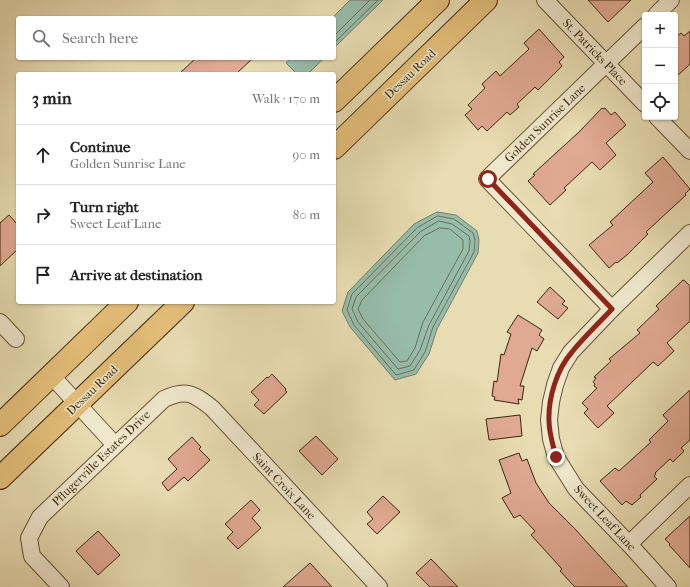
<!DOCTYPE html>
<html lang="en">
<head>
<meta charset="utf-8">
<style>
  body { margin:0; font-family:"IM FELL French Canon",serif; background:#f2f2f2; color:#222 }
  .controls { position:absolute; right:12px; top:12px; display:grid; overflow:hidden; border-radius:4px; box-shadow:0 1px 3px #0004 }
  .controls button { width:36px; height:36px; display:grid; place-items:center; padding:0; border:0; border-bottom:1px solid #e0e0e0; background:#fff; color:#222; font:20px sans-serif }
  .stop { position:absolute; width:12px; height:12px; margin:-9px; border:3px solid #8f2418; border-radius:50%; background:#fff }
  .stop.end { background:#8f2418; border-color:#fff; box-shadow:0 1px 4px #0008 }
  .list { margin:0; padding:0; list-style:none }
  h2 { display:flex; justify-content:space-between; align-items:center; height:52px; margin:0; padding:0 16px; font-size:17px }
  h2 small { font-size:13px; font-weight:400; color:#767676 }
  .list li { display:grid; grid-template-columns:26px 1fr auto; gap:12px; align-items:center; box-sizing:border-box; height:60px; padding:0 16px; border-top:1px solid #e0e0e0 }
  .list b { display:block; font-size:15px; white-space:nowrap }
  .list p { margin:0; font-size:13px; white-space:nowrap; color:#767676 }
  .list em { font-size:13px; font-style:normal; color:#767676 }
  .icon { flex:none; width:22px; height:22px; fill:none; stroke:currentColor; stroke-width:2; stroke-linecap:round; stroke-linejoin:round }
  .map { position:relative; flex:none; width:690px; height:587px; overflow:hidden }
  .search { position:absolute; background:#fff; box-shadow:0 1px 3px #0004; left:16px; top:16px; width:320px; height:44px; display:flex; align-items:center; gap:10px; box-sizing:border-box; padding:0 14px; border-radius:4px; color:#767676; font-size:15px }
  .panel { position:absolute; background:#fff; box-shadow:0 1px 3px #0004; left:16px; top:72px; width:320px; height:232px; border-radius:4px }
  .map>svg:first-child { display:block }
</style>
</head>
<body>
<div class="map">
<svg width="690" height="587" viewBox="0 0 690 587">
  <rect width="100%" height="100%" fill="#e8dcb2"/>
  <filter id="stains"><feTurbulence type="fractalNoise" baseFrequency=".005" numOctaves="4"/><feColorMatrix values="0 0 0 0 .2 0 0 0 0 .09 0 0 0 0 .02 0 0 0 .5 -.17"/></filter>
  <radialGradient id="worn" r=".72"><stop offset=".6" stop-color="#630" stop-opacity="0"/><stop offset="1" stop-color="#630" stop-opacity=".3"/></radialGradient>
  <!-- water -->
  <g fill="#97bcaa" stroke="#72806a">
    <path d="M350,0h33l-49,48v-30h-2z"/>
    <path d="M291,58h33l-16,16h-11l-11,-11z"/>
    <path d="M437,212l19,3 21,16 2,9 -1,13 -41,76 -8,25 -13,20 -21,6 -45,-53 -8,-16 6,-19 66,-68z"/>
  </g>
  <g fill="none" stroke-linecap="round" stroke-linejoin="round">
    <!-- shore -->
    <g stroke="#69715a" stroke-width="1">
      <path d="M334,36l36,-36"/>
      <path d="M334,43l44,-43"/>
      <path d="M438,216l16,3 19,14 2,7 -1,12 -41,75 -8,25 -11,18 -18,5 -42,-50 -7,-15 5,-16 65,-66z"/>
      <path d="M439,221l13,3 17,12 1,5 -1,10 -40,74 -9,25 -10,16 -12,3 -40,-47 -6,-13 4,-12 64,-65z"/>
      <path d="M440,228l10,1 13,11v9l-40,73 -8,26 -8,13 -7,1 -37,-43 -5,-10 4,-9 62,-64z"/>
    </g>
  </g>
  <!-- building -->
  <g fill="#e0a992" stroke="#3b260a">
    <path d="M588,0h43l-23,22z"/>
    <path d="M539,29l25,28 -5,5 3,4 -24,24 -3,-3 -18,17 2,3 -9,8 -3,-3 -20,19 -5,-5 -4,4 -13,-15 7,-6 -4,-4 17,-17 -3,-4 14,-13 4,5 29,-27 -5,-6z"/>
    <path d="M690,31v33l-15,14v-40l6,-5 3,3z"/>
    <path d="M196,58h57l-17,16h-57z"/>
    <path d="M602,108l1,1 2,-1 6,7 4,-3 11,13 -20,18 10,12 -16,15 -8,-8 -28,26 2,2 -16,15 -22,-24 7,-6 -2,-1 46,-42z"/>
    <path d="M663,157l27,32 -5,5 1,1 -40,37 2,2 -21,21 -10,8 -1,-1 -7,6 -20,-23 24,-20 -3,-3 43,-40 -8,-9z"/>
    <path d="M9,215l9,10v24l-18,17v-43z"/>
    <path d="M683,280l2,1 5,5v35l-23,22 7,8 -16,15 -5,-4 -46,44 7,7 -16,15 -14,-15 4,-4 -6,-6 15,-15 -3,-2 1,-2 -2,-2 3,-4 -2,-1 17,-16 -2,-2 31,-26 -3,-3 22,-21 -3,-3z"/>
    <path d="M550,287l15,14 -3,3 6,4 -10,11 -21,-17z"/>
    <path d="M518,315l24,15 -3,5 5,4 -7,12 -5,-3 -12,38h4l-2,14 -4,-1 1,5 -25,-4 1,-3 -3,-1 2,-15 3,1 4,-28 3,1 7,-21 -4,-2z"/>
    <path d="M272,374l14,15 -1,1 2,2 -23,22 -10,-9 5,-5 -8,-8 16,-15 1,1z"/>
    <path d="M690,390v50l-9,8 3,3 -11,11 -3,-3 -15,14 1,1 -2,2 3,3 -17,16 1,2 -9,8 -6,-4 -4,4 -22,-24 15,-13 4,3 32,-29 -2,-2 19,-19 -5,-6z"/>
    <path d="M520,415l2,21 -33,4 -3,-21z"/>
    <path d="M316,436l22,23 -16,16 -23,-24z"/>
    <path d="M192,437l9,10 -2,2 11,11 -22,21 -4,-4 -16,14 -6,-8 15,-14 -9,-10z"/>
    <path d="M519,453l3,8 5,-2 9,24 13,20 26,26 53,58h-53l-15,-16 2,-2 -31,-34 4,-4 -15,-16 -6,3 -12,-20 9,-5 -12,-33z"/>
    <path d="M383,496l17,16 -23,22 -10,-10 6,-5 -6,-7z"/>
    <path d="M251,500l9,10 -8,8 9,10 -23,21 -11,-11 6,-6 -8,-8z"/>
    <path d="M690,516v52l-21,-23 1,-1 -5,-5z"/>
    <path d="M98,531l22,24 -22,20 -22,-24z"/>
    <path d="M431,559l5,5 22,23h-28l-14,-14z"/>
    <path d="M310,563l22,24h-49z"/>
  </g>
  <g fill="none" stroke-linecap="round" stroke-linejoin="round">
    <defs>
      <g id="minor">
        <path d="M545,0l100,104"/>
        <path d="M656,15l15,-15"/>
        <path d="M657,117l33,34"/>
        <path d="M612,309l-125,-130 158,-153"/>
        <path d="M0,322l16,17"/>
        <path d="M51,375l64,70"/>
        <path d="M629,544l61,-59"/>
        <path d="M61,587l-29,-31 -3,-18 11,-21 124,-118c22,-11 30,-5 48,9l167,179"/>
        <path d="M668,587l-39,-43 -53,-55 -20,-32 -5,-18 -2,-19 2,-18 4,-17 6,-17 10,-16 41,-43 78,-76"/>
      </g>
      <g id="primary">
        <path d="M334,101l104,-101"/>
        <path d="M334,148l152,-148"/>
        <path d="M0,425l127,-123"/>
        <path d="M0,478l183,-176"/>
      </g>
    </defs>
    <!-- minor casing -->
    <use href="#minor" stroke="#665434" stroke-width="18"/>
    <!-- primary casing -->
    <use href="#primary" stroke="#3b260a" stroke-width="24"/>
    <!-- minor -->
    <use href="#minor" stroke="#f0e8cd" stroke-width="16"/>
    <!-- primary -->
    <use href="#primary" stroke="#e4be79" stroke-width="22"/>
  </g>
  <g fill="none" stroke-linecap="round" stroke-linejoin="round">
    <!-- route -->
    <path stroke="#8f2418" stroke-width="5" d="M488,179l124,130c-13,14 -28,28 -40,43 -15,17 -24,46 -23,69 0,12 4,24 7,36"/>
  </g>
  <g text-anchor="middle" stroke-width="3" stroke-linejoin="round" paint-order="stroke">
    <!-- street labels -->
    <g font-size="12" fill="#3b260a" stroke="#f0e8cd">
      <text transform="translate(595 52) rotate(46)" y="4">St. Patricks Place</text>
      <text transform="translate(410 74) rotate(-44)" y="4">Dessau Road</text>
      <text transform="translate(545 123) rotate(-44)" y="4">Golden Sunrise Lane</text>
      <text transform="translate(92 390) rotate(-44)" y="4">Dessau Road</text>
      <text transform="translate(101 458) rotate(-44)" y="4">Pflugerville Estates Drive</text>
      <text transform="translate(284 486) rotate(47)" y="4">Saint Croix Lane</text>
      <text transform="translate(605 518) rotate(47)" y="4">Sweet Leaf Lane</text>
    </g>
  </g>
  <rect width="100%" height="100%" filter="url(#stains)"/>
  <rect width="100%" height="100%" fill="url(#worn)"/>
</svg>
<div class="controls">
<button>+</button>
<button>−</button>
<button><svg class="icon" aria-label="locate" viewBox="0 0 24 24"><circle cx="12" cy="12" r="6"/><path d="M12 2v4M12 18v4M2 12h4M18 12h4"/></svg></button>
</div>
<div class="stop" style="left:488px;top:179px"></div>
<div class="stop end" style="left:556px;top:457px"></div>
<div class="search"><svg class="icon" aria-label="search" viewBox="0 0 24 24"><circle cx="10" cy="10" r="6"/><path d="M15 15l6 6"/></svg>Search here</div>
<section class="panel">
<h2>3 min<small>Walk · 170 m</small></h2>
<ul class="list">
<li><svg class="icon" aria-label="ahead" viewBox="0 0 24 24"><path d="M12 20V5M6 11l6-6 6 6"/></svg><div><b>Continue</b><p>Golden Sunrise Lane</p></div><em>90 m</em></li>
<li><svg class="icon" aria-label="right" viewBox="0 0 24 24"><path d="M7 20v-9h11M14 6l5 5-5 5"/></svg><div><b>Turn right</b><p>Sweet Leaf Lane</p></div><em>80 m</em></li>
<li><svg class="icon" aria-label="arrive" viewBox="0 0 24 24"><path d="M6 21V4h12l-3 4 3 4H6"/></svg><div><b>Arrive at destination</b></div></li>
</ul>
</section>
</div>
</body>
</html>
